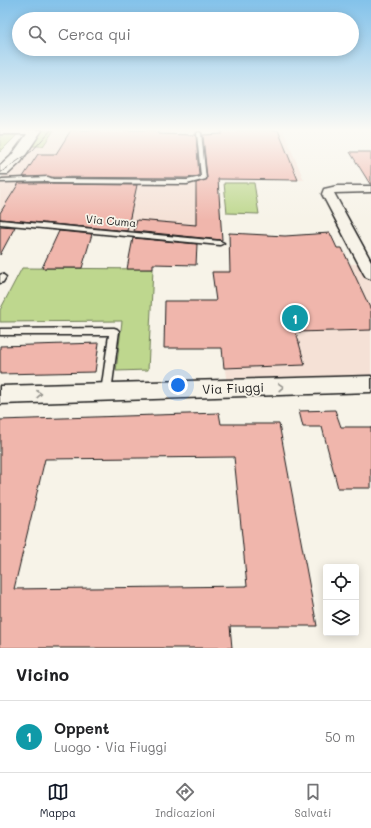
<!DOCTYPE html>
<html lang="it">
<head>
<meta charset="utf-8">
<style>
  body { margin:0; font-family:Mali,sans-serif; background:#f2f2f2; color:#202124 }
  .controls { position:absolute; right:12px; bottom:12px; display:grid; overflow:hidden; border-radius:4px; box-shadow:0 2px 10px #0003 }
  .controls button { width:36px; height:36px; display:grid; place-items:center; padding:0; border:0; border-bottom:1px solid #e0e0e0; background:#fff; color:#202124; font:20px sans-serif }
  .you { position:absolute; left:178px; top:385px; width:14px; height:14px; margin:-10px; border:3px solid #fff; border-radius:50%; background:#1a73e8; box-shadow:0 0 0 6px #1a73e833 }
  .badge { display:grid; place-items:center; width:26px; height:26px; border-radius:50%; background:#111827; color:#fff; font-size:13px; font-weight:700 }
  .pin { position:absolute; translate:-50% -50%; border:2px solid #fff; box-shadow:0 1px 4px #0006 }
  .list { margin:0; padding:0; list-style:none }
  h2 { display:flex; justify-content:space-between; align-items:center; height:52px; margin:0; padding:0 16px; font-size:17px }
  h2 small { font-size:13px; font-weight:400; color:#757577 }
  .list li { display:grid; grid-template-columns:26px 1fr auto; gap:12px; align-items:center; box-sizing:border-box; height:72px; padding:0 16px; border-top:1px solid #e0e0e0 }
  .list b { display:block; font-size:15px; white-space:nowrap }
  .list p { margin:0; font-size:13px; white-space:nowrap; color:#757577 }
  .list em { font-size:13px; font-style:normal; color:#757577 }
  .icon { flex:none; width:22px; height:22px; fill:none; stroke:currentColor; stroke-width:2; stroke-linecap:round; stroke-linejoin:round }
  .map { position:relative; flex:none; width:371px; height:648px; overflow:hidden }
  .search { position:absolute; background:#fff; box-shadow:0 2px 10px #0003; left:12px; right:12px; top:12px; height:44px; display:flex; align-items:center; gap:10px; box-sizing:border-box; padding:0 14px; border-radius:22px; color:#757577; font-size:15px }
  .sheet { height:124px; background:#fff }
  nav { display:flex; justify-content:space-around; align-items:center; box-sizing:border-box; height:56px; border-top:1px solid #e0e0e0; background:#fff; font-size:11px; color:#757577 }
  nav a { display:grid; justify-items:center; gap:2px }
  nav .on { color:#111827 }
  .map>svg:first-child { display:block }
</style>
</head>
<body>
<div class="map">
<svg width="371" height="648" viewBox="0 0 371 648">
  <rect width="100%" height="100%" fill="#f7f3e8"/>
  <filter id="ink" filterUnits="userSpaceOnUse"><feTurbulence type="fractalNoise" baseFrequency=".025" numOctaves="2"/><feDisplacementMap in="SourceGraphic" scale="8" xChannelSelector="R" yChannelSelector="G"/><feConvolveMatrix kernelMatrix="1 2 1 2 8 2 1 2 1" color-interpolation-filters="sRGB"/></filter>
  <g filter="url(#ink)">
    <!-- built -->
    <g fill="#f5e1d6">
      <path d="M37,130h246l21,50h-85l1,61 -220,-19v-41l6,-11z"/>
      <path d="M315,263l48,1 8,16v101l-144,4 -15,-115 105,1z"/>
    </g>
    <!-- green -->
    <g fill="#bed78e" stroke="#6d7a55">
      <path d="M43,130h11l-11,16h-13z"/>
      <path d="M0,134h18l-18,18z"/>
      <path d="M224,183h30l5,31 -32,-1z"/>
      <path d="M22,268l131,1 -5,101 -32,1 6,-50 -122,1v-12z"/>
    </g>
    <!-- building -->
    <g fill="#f0b6ac" stroke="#1c1c1c" fill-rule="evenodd">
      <path d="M71,130h87v4l38,1 3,41 -12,2 -164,-1 15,-23h18z"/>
      <path d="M222,130h56l20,50 -80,-1 4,61 -88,-9 3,-11 59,5v-42l11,-4 -4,-44 19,-1z"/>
      <path d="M350,152h21v32h-1z"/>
      <path d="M19,183h28l5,1 85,1 -10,46 -127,-12v-6z"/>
      <path d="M0,226l15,1 -15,28z"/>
      <path d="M59,231l33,3 -10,34h-40z"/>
      <path d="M229,233l56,3 45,-3 7,15h5l29,62v20l-75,2 9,33 -81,3 -2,-20h-58l1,-47h51l-4,-29h18z"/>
      <path d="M133,238l64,6 -1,21 -43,-1v5h-26z"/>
      <path d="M99,343l-4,29 -95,2v-28z"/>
      <path d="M335,410l6,17h30v61h-33l-16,-61h-19l-4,-16z"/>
      <path d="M219,413l2,11h58l38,202h-87l2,22h-232v-228zM234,457l13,129 -233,3 31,-130z"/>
    </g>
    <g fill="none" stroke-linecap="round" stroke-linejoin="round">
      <defs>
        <g id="service">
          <path d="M199,132l2,1 5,46 -19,5 -135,-1 -5,-2 -47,1v-2l2,-1 46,-2 5,2 134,1 14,-3 -4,-44z"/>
          <path d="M0,220l220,21 4,2 -4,2 -220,-21z"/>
          <path d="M2,274l4,3 -3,5 -3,1v-8z"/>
          <path d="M114,328l3,1 2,2 -8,61 -1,3 -4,2 -4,-2 -1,-3 8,-57h-109v-6z"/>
        </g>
        <g id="minor">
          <path d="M0,130h38v1l-4,3h-34z"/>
          <path d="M337,186h34v6l-37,1 37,68v18l-5,-2 -2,-3 -42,-80 2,-5z"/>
          <path d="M371,376v16l-371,12v-18z"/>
        </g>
        <path id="secondary" d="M30,130h12l-21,32 -13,12h-8v-8l11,-10z"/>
      </defs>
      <!-- service casing -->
      <use href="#service" stroke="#1c1c1c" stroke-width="3"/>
      <!-- minor casing -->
      <use href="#minor" stroke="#1c1c1c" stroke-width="3"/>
      <!-- secondary casing -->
      <use href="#secondary" stroke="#1c1c1c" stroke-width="3"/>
      <!-- service -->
      <use href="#service" fill="#f7f3e8" fill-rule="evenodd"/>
      <!-- minor -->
      <use href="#minor" fill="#f7f3e8" fill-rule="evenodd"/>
      <!-- secondary -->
      <use href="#secondary" fill="#f7f3e8" fill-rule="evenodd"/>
      <!-- tram -->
      <path stroke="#1c1c1c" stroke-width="1" d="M0,173l32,-22 19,-21"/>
    </g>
    <!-- one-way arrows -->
    <defs><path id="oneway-chevron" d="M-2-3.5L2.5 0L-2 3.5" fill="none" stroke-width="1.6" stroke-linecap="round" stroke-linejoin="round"/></defs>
    <g stroke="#94928c">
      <use href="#oneway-chevron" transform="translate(281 387) rotate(-2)"/>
      <use href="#oneway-chevron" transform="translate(39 394) rotate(-2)"/>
    </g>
  </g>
  <!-- sky -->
  <linearGradient id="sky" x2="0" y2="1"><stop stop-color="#83c2ea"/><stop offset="0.59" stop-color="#fbfaf5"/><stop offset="1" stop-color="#fbfaf5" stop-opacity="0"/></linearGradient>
  <rect width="371" height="220" fill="url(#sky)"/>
  <g text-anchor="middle" stroke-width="3.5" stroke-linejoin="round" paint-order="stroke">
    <!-- far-street labels -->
    <g font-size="11" fill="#1c1c1c" stroke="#f7f3e8">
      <text transform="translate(111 221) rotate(5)" y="4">Via Cuma</text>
    </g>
    <!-- street labels -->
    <g font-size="13" fill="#1c1c1c" stroke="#f7f3e8">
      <text transform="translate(233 388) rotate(-2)" y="5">Via Fiuggi</text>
    </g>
  </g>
</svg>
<div class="controls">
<button><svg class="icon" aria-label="locate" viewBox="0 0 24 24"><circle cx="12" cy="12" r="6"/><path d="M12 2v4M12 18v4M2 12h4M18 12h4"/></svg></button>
<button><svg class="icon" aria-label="layers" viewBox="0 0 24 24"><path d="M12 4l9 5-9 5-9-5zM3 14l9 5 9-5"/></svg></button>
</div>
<div class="you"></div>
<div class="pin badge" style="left:295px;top:318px;background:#0f9aa8">1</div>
<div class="search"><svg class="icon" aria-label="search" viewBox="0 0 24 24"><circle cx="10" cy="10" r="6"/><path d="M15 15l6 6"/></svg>Cerca qui</div>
</div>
<section class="sheet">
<h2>Vicino<small></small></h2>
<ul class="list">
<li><span class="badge" style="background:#0f9aa8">1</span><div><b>Oppent</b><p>Luogo · Via Fiuggi</p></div><em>50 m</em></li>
</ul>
</section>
<nav>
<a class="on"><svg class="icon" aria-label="map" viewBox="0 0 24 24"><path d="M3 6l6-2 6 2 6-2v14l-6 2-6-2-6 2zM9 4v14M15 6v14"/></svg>Mappa</a>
<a><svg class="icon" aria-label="directions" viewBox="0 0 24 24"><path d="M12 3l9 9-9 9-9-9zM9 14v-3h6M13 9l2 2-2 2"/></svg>Indicazioni</a>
<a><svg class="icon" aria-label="saved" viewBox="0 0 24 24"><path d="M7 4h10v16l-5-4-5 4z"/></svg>Salvati</a>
</nav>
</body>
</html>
